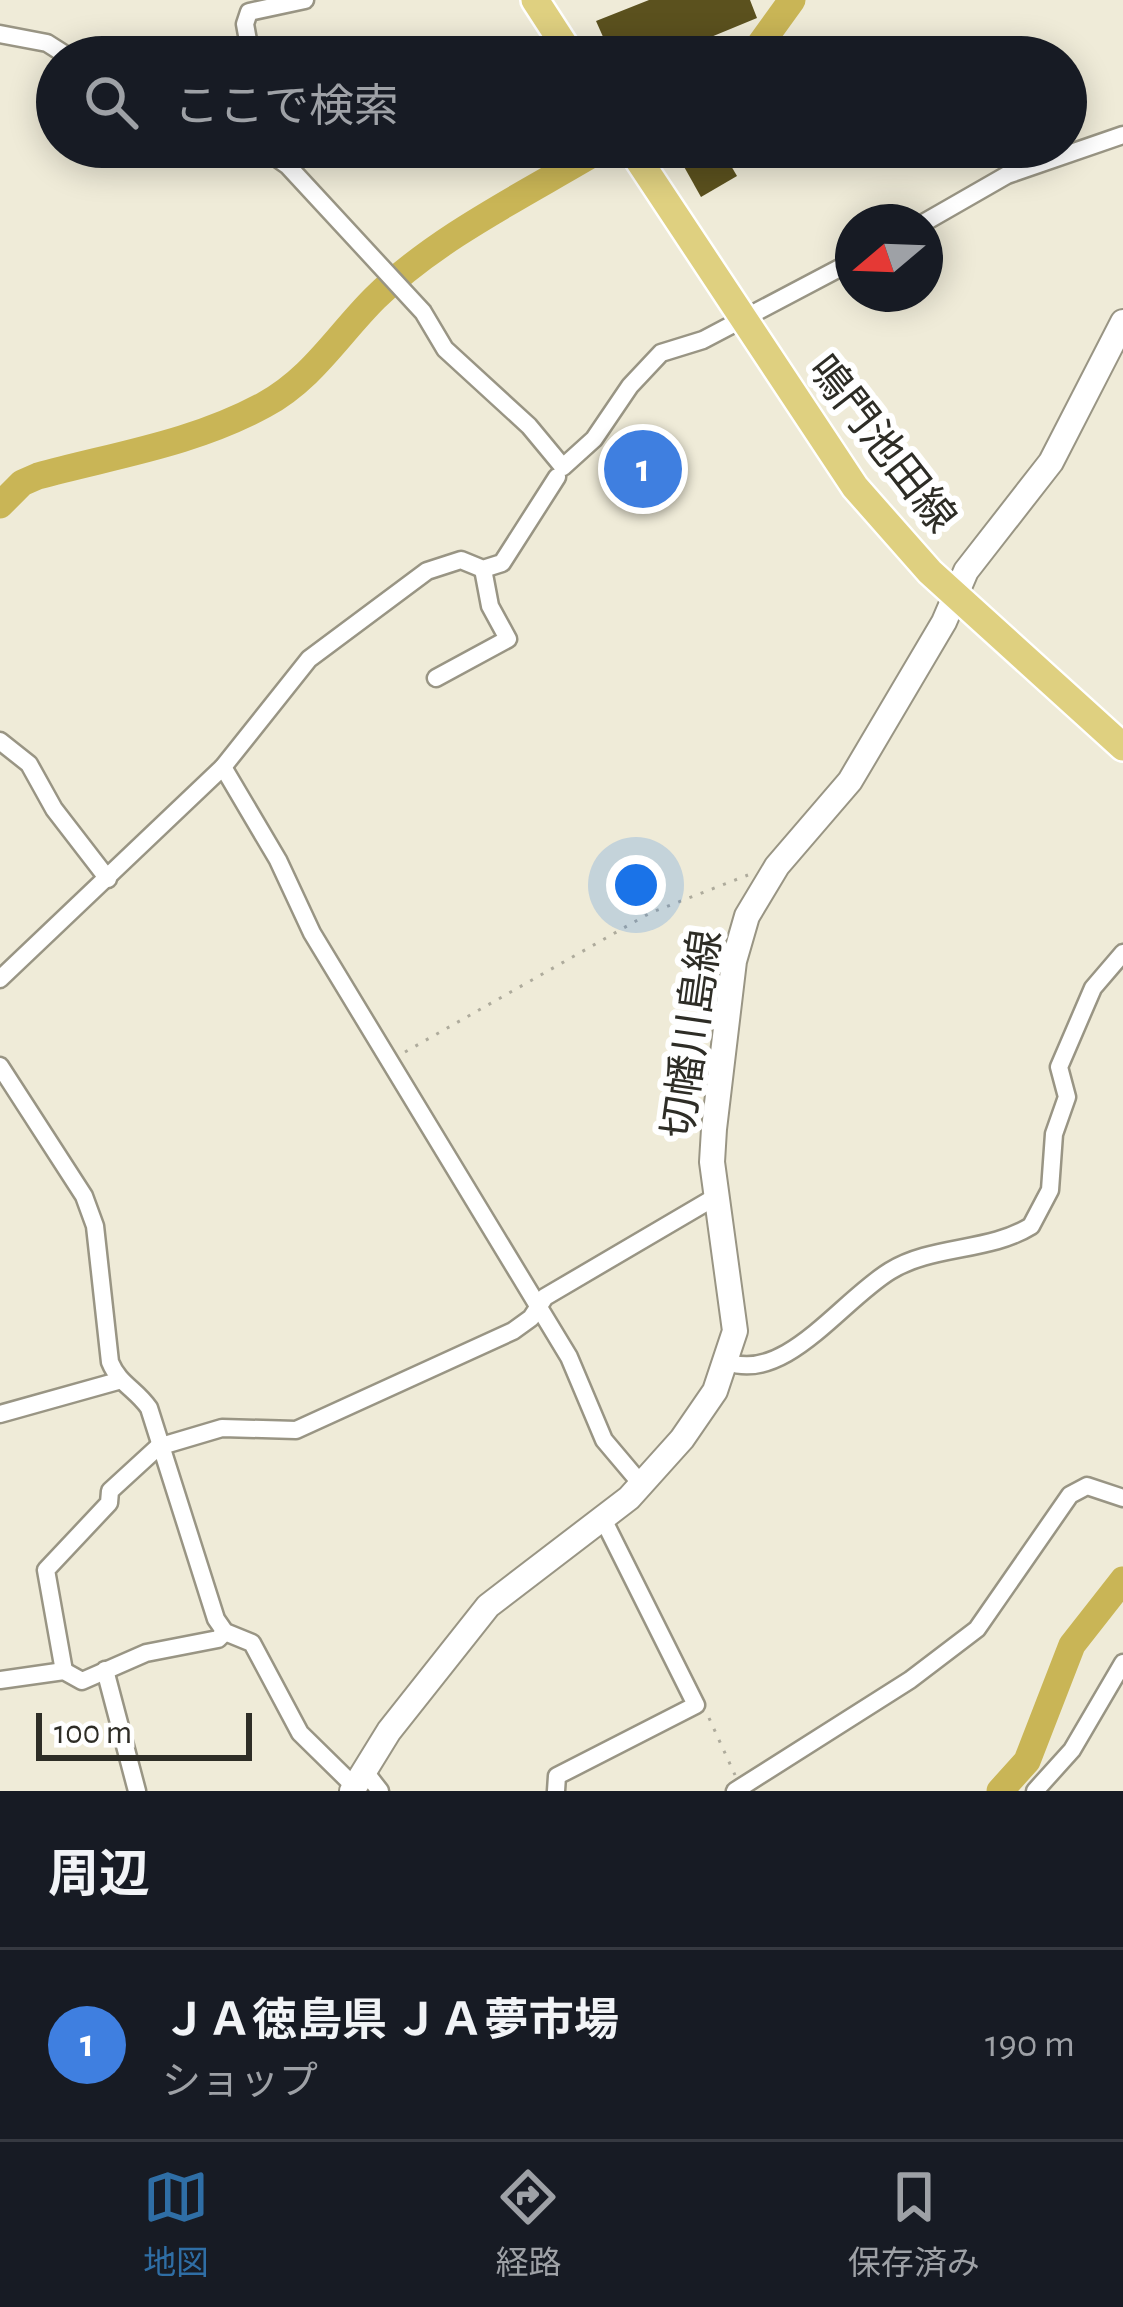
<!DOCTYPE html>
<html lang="ja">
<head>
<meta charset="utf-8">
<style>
  body { margin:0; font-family:"Alegreya Sans","Noto Sans JP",sans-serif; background:#20242c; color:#f1f3f6 }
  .compass { position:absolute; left:835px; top:204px; width:108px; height:108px; border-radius:50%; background:#171b24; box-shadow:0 6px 30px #0003; rotate:251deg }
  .scale { position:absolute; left:36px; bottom:30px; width:216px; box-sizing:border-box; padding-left:12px; border:6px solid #2e2d26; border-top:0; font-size:33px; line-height:42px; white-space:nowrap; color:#2e2d26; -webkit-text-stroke:9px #fff; paint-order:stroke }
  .you { position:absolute; left:636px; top:885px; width:42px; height:42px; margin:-30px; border:9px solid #fff; border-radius:50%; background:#1a73e8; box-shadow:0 0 0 18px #1a73e833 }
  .badge { display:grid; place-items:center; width:78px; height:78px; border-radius:50%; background:#2f6ea5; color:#fff; font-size:39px; font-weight:700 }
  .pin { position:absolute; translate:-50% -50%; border:6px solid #fff; box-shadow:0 3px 12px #0006 }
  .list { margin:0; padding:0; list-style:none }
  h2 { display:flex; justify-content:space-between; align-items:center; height:156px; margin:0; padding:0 48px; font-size:51px }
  h2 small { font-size:39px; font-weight:400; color:#9ea1a6 }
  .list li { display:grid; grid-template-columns:78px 1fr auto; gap:36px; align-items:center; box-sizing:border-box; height:192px; padding:0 48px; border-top:3px solid #363941 }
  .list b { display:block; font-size:45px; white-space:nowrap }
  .list p { margin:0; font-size:39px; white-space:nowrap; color:#9ea1a6 }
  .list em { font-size:39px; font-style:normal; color:#9ea1a6 }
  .icon { flex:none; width:66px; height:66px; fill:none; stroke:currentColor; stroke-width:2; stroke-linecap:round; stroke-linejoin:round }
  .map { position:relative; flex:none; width:1123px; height:1791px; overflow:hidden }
  .search { position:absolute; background:#171b24; box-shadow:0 6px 30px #0003; left:36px; right:36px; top:36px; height:132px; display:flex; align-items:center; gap:30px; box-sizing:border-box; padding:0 42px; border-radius:66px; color:#9ea1a6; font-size:45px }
  .sheet { height:348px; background:#171b24 }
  nav { display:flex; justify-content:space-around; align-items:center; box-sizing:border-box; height:168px; border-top:3px solid #363941; background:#171b24; font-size:33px; color:#9ea1a6 }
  nav a { display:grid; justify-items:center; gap:6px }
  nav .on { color:#2f6ea5 }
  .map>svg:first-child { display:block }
</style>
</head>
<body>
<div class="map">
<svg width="1123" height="1791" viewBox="0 0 1123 1791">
  <rect width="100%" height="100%" fill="#efebd8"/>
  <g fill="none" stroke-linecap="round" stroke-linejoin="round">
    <!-- river -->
    <g stroke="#c9b556" stroke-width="27">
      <path d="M751,57l41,-57"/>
      <path d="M0,505l22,-22 16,-7c77,-21 154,-32 226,-71 48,-26 73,-69 111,-107 63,-62 153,-105 229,-151"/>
      <path d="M1000,1791l27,-30 45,-116 51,-65"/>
    </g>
  </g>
  <!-- building -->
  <g fill="#5b511e">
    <path d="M649,0h101l7,18 -63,26 6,13h-88l-16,-36z"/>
    <path d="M673,147h47l17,29 -36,21z"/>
  </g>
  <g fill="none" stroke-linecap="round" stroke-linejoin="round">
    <defs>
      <g id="street">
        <path d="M0,34l47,9 22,14"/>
        <path d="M251,57l-6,-33 4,-12 56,-12"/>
        <path d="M261,147l27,19 135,146 22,37 84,77 34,41 31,-28 36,-53 31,-33 42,-13 150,-79"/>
        <path d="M925,222l82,-47 116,-40"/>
        <path d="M436,678l72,-39 -18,-33 -7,-37"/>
        <path d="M0,741l29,23 25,45 54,70"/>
        <path d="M223,767l55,93 34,73 257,424 35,83 38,45"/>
        <path d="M0,979l223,-212 86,-108 118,-88 34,-11 22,9 19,-6 55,-86"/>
        <path d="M0,1066l84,130 11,30 15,136c9,22 26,27 39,46l67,211 9,13 27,11 48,90 54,53"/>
        <path d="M728,1362c57,21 113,-61 162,-91 42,-26 99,-19 141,-45l19,-36 4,-56 13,-37 -8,-30 34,-79 30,-35"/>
        <path d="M0,1414l118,-33"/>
        <path d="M105,1670l32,121"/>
        <path d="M64,1671l-18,-101 63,-67 1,-12 48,-44 64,-19 74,2 217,-99 18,-13 14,-21 172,-101"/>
        <path d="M0,1680l64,-9 18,10 64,-28 72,-14 7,-7"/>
        <path d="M363,1769l17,22"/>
        <path d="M556,1791l1,-15 139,-71 -92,-184"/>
        <path d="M735,1791l175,-111 67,-51 93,-134 17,-9 36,12"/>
        <path d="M1035,1791l37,-41 51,-87"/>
      </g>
      <path id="secondary" d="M352,1791l37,-60 99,-125 141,-108 53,-59 33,-48 20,-60 -23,-169 2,-33 20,-168 13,-45 30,-50 73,-85 94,-159 22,-51 85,-109 72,-140"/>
      <g id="primary">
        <path d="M535,0l37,57"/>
        <path d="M630,147l225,340 75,85 193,175"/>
      </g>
    </defs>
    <!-- street casing -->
    <use href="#street" stroke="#999584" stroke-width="21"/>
    <!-- secondary casing -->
    <use href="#secondary" stroke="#999584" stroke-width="28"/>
    <!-- primary casing -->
    <use href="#primary" stroke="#fff" stroke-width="32"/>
    <!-- path -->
    <g stroke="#aeab9c" stroke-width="3" stroke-dasharray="3 9" stroke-linecap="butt">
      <path d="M405,1052l245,-139 98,-38"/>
      <path d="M709,1718l26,57"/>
    </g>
    <!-- street -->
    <use href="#street" stroke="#fff" stroke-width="16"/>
    <!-- secondary -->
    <use href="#secondary" stroke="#fff" stroke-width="24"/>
    <!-- primary -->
    <use href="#primary" stroke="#dfd080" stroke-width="27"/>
  </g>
  <g text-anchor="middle" stroke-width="12" stroke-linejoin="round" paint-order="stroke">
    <!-- street labels -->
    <g font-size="42" fill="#2e2d26" stroke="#fff">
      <text transform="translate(883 443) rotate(52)" y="15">鳴門池田線</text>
      <text transform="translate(691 1034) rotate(-82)" y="15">切幡川島線</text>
    </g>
  </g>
</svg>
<svg class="compass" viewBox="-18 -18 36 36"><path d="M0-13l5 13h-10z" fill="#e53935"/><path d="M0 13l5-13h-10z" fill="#9ea1a6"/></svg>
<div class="scale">100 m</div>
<div class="you"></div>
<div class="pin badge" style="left:643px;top:469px;background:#3f7fe0">1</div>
<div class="search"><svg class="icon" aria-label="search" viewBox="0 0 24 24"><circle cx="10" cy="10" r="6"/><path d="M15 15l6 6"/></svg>ここで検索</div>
</div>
<section class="sheet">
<h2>周辺<small></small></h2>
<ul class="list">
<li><span class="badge" style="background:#3f7fe0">1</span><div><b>ＪＡ徳島県 ＪＡ夢市場</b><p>ショップ</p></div><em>190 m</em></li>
</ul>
</section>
<nav>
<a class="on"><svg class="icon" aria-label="map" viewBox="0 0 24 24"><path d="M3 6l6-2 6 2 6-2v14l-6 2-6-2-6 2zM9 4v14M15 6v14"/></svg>地図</a>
<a><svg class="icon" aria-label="directions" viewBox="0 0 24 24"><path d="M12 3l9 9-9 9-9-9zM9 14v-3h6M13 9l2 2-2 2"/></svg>経路</a>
<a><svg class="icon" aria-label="saved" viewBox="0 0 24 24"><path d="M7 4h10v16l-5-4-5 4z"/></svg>保存済み</a>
</nav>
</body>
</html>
